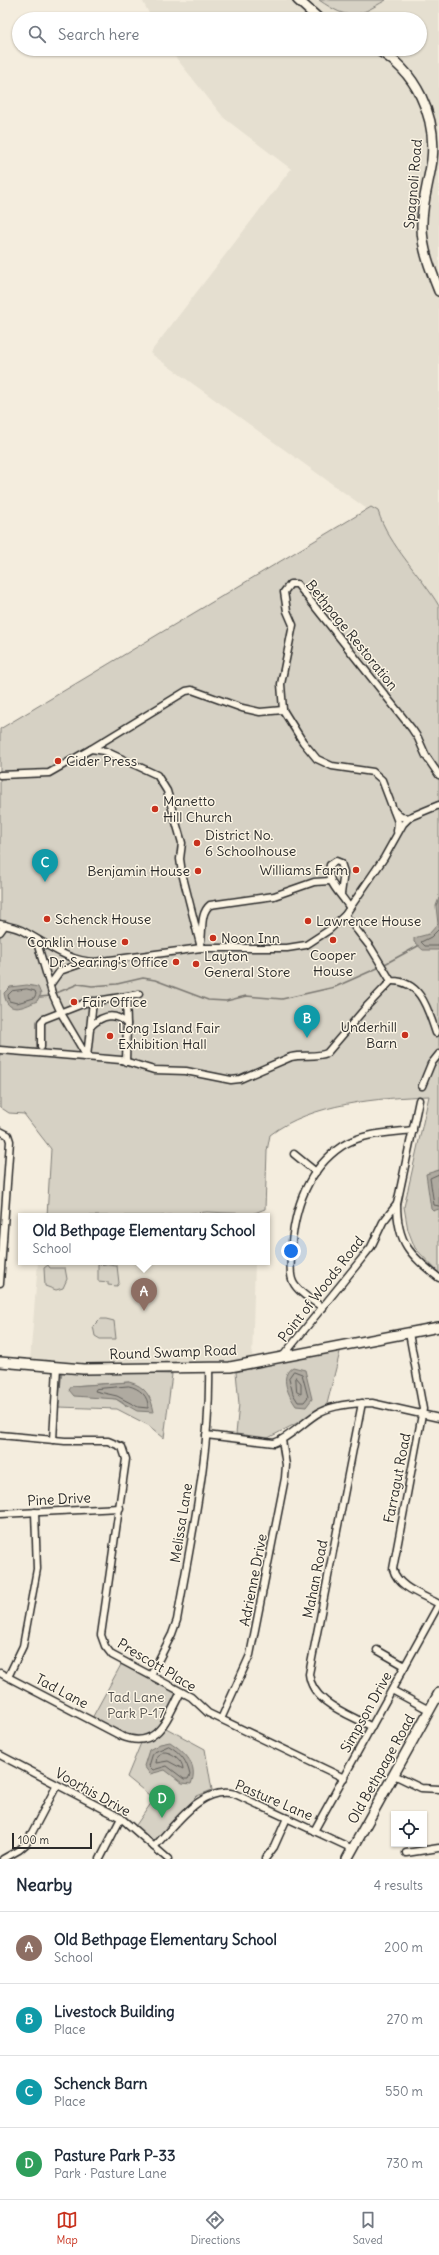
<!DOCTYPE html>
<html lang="en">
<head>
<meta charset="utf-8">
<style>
  body { margin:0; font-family:Delius,sans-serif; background:#f2f2f3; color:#1f2937 }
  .controls { position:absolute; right:12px; bottom:12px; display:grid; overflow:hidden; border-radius:0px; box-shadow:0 1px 3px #0004 }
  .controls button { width:36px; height:36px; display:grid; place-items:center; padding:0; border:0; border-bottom:1px solid #e0e1e3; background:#fff; color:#1f2937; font:20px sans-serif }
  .scale { position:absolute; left:12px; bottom:10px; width:80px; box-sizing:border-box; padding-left:4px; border:2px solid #2b2b2b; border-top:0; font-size:11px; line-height:14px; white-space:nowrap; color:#2b2b2b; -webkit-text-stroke:3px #fcf5e5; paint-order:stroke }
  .you { position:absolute; left:291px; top:1251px; width:14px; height:14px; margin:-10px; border:3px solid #fff; border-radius:50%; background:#1a73e8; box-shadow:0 0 0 6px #1a73e833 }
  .badge { display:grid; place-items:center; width:26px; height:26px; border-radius:50%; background:#c8321e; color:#fff; font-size:13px; font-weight:700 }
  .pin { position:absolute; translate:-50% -33px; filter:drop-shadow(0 1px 2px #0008) }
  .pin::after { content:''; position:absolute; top:21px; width:14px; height:12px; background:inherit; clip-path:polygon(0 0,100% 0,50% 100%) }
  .popup { position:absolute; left:18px; top:1213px; width:252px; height:52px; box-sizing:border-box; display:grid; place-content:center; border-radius:0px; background:#fff; filter:drop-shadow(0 1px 3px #0005); font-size:13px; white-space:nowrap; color:#747a83 }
  .popup b { font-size:15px; color:#1f2937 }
  .popup::after { content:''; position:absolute; left:50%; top:100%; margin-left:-8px; border:8px solid transparent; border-top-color:#fff }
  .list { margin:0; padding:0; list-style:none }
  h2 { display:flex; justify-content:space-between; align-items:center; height:52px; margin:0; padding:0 16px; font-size:17px }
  h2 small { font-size:13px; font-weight:400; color:#747a83 }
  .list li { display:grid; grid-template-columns:26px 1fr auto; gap:12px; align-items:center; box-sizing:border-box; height:72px; padding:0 16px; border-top:1px solid #e0e1e3 }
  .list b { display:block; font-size:15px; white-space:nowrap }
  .list p { margin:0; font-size:13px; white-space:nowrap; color:#747a83 }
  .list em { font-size:13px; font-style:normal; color:#747a83 }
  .icon { flex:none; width:22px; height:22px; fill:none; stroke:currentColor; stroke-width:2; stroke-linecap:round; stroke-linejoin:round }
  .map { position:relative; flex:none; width:439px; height:1859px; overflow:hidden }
  .search { position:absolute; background:#fff; box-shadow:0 1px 3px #0004; left:12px; right:12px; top:12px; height:44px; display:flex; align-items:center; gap:10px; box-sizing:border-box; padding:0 14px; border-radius:22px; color:#747a83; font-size:15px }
  .sheet { height:340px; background:#fff }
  nav { display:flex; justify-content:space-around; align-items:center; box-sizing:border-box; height:56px; border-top:1px solid #e0e1e3; background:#fff; font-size:11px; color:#747a83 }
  nav a { display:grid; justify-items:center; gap:2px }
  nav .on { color:#c8321e }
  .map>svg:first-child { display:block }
</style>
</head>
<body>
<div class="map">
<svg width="439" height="1859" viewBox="0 0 439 1859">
  <rect width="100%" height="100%" fill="#f4edde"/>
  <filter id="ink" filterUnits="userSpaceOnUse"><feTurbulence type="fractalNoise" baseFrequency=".025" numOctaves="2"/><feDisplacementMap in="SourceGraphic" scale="8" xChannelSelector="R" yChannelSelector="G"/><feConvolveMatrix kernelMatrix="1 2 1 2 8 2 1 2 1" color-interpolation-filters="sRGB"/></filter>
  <g filter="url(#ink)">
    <!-- built -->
    <g fill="#e5dfd0">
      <path d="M142,0h297v612l-72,-103 -217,-156 141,-184 -67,-51 -55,-69h251v-30h-268z"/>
      <path d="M38,1262h217l-3,98 -46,5 -147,-1 -29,-3z"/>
    </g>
    <!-- green -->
    <g fill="#d6d1c4" stroke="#807e78" fill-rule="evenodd">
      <path d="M319,0h67c-31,18 -36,21 -67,0z"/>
      <path d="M371,507l7,4c11,35 43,64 61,95v667l-24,-25 -7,-18 -4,-23 25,-111c-49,2 -118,7 -159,39l-3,16 -2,58 -13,5 -45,-2 -47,4h-113l4,-67 -27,-35 -15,-1 -9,-6v-378z"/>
      <path d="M98,1264l19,2 2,17 -2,3 -9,-1v-3l-10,-1z"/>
      <path d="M48,1265l2,3h15l2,11 -4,9 -7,2 -11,-4 -1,-18z"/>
      <path d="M100,1319h6l8,2 2,18h-16l-5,-3 -2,-10z"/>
      <path d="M341,1348l-15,60 -58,30 -32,-4 3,-30 -3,-32 39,-9v-3z"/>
      <path d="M62,1371l110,3 -8,64 -16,-13 -31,-16 -59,-2zM129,1382l-3,24 -10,-7 -21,-3 -23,-10z"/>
      <path d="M123,1661l58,31 -22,39 -26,9 -42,-20z"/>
      <path d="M166,1728l39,21 7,41 -15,6 -8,8 3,4 -38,39 -20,-19 20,-29 -27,-22 14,-34 11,-2z"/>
    </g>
    <!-- water -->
    <g fill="#afaaa0" stroke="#7a7771">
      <path d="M439,898v52h-16l-9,-8v-4l15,-4 9,-10 -2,-18z"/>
      <path d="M27,985l11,2 3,7 -4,7c-15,7 -30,14 -33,-8l6,-6z"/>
      <path d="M439,1170v39l-6,2 -2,-2 -5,-35z"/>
      <path d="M293,1367l12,3 7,29 -6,8 -10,-1c-7,-10 -18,-30 -3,-39z"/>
      <path d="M129,1382c16,4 22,14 25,30l-17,-1 -21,-12 -42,-3 -5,-6 3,-4z"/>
      <path d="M170,1742c15,10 29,23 21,42l-9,-1 -17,-13 -15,4 -6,-8 5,-16 11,-6z"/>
    </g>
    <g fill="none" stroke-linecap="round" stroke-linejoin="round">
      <!-- shore -->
      <g stroke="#605e5a" stroke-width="1">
        <path d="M439,929l-8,8 -10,5 4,4h14"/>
        <path d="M27,989l8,2 1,3 -2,4 -17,5 -8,-2 -1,-6 4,-4z"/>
        <path d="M439,1174l-9,4 4,27 5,1"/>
        <path d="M294,1371l8,3 6,23 -4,5h-6l-5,-8 -4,-16z"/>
        <path d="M296,1377l5,6v11l-4,-2z"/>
        <path d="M129,1386c10,2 20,10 19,22l-10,-1 -21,-11 -22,-5 1,-2z"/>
        <path d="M169,1746c12,7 18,15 21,29l-2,4h-4l-17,-13 -14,4 -4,-4 4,-13z"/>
        <path d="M163,1752c8,-1 20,8 20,17l-15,-8 -12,2 1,-7z"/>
      </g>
      <!-- stream -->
      <g stroke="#7a7771" stroke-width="1.5">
        <path d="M383,965l35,-19"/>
        <path d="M54,994l24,-10 14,2 25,-2 26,-6 12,2 53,20 18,1 20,-5 36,3 53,-12 45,-20"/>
        <path d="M40,997l10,-1"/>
      </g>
      <defs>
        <g id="minor">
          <path d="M91,749l95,-58 6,-1 50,18 18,4 23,-2"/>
          <path d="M0,775l49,-2 42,-24 14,2 52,24 10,16 15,52 -2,16 2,14 19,75"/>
          <path d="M394,811l7,6 8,1"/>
          <path d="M397,831l1,-9 -16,-42 -9,-8 -41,-6 -15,-7 -14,-17 -20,-32 -2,-26 12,-59 -6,-14 -3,-19 6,-8h7l115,145 6,9 8,18 13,19"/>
          <path d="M341,894l3,-22 -3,-9 -5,-2 -6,4c-5,17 11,28 19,42"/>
          <path d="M345,915l26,33 20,33c30,-1 37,29 45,52"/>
          <path d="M0,924c7,2 15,3 21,6 25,13 45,31 74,32l106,-14h86l19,-3 23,-15 16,-15 39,-57 19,-34 7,-7 29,-12"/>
          <path d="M0,932l5,-7"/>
          <path d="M36,939l16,54 9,20 26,44"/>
          <path d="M201,941c2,-12 -1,-28 9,-36l64,-9 40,-14 16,-1"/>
          <path d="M50,985l10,-14 23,-8"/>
          <path d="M126,997l1,27"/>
          <path d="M91,1026c12,-11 24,-14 36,-2l-1,38"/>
          <path d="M41,1047v-25l3,-3 41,-16 54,-9"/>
          <path d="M0,1050l121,10 33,10 32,1 45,9 9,-1 51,-22c12,-3 25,1 36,-4l41,-48 23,-24"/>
          <path d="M87,1057l6,-56"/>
          <path d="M422,1086l9,-22 8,-10"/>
          <path d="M0,1131l8,4 2,6 -10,142"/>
          <path d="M294,1154l22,18"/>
          <path d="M397,1204c0,39 13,51 42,74"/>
          <path d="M323,1308c-9,-7 -25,-15 -30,-26 -4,-8 -2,-18 -2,-27 2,-41 14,-84 51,-109 20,-13 47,-13 71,-16"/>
          <path d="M409,1333l14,76 -30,160c5,19 30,26 46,35"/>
          <path d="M283,1356l72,-89 16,-20 12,-25 14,-18 22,-104"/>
          <path d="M362,1403l-53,271c3,29 40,40 63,53"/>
          <path d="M0,1435l65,6h43l14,6 4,12 -25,176 4,11 7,9 79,42 17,16 136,65"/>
          <path d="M206,1435l68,8c17,-6 30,-22 46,-31 14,-7 36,-9 52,-9l67,15"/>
          <path d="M53,1440l4,-73"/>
          <path d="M0,1514l120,-6"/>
          <path d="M377,1650l28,16"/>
          <path d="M0,1673l121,63c37,15 46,-18 60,-44"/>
          <path d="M151,1675l21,-41 5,-14c14,-82 34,-169 32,-253"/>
          <path d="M8,1677l15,-31 14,-77 -2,-57"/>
          <path d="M392,1690l37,20"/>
          <path d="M221,1719l29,-64 35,-177 1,-13 -4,-25"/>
          <path d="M0,1755l121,63 47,41"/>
          <path d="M394,1775l27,13 18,1"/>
          <path d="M314,1831l125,-227"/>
          <path d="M154,1847c22,-22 47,-62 81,-53l118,55"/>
          <path d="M406,1853l33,-5"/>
          <path d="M3,1859l16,-9 7,-6 31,-59"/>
          <path d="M100,1859l21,-41"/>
          <path d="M265,1859l9,-12 13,-29"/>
        </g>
        <g id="secondary">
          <path d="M298,0l21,19"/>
          <path d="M376,49c40,21 61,68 56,111 -3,22 -11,45 -10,67 0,22 9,44 17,64"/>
          <path d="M0,1362l83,7 147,-2 209,-40"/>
          <path d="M347,1859l92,-166"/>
        </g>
      </defs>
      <!-- minor casing -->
      <use href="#minor" stroke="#2b2b2b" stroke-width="9"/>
      <!-- secondary casing -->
      <use href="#secondary" stroke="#2b2b2b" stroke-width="12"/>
      <!-- minor -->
      <use href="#minor" stroke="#fcf5e5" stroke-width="6"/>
      <!-- secondary -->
      <use href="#secondary" stroke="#fcf5e5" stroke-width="9"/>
    </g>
  </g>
  <!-- markers -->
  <g fill="#c8321e" stroke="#fcf5e5" stroke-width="1.5">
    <circle cx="58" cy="761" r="4"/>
    <circle cx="155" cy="809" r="4"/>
    <circle cx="197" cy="843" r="4"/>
    <circle cx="356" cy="870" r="4"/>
    <circle cx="198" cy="871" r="4"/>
    <circle cx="47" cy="919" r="4"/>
    <circle cx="308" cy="921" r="4"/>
    <circle cx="213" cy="938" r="4"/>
    <circle cx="333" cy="940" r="4"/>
    <circle cx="125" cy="942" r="4"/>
    <circle cx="176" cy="962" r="4"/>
    <circle cx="196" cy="964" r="4"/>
    <circle cx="74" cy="1002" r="4"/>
    <circle cx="405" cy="1035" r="4"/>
    <circle cx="110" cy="1036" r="4"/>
  </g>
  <g text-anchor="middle" stroke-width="3" stroke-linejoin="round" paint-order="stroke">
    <!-- street labels -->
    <g font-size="14" fill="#2b2b2b" stroke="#fcf5e5">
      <text transform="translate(413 184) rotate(-85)" y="5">Spagnoli Road</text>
      <text transform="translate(352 635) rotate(51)" y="5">Bethpage Restoration</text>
      <text transform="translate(321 1289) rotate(-52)" y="5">Point of Woods Road</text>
      <text transform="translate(173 1352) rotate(-2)" y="5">Round Swamp Road</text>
      <text transform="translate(397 1478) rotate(-79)" y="5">Farragut Road</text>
      <text transform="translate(59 1499) rotate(-3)" y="5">Pine Drive</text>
      <text transform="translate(181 1523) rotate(-81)" y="5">Melissa Lane</text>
      <text transform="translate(315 1579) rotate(-79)" y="5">Mahan Road</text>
      <text transform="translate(253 1580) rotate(-79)" y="5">Adrienne Drive</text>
      <text transform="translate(157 1665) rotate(31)" y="5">Prescott Place</text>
      <text transform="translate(62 1691) rotate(28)" y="5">Tad Lane</text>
      <text transform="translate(366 1712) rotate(-61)" y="5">Simpson Drive</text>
      <text transform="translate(381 1769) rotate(-61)" y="5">Old Bethpage Road</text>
      <text transform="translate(93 1792) rotate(29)" y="5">Voorhis Drive</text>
      <text transform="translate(274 1800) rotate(23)" y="5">Pasture Lane</text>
    </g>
    <!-- poi labels -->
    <g font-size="14" fill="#2b2b2b" stroke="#fcf5e5" text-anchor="start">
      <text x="66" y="766">Cider Press</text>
      <text x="163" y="806">Manetto<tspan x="163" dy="16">Hill Church</tspan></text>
      <text x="205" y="840">District No.<tspan x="205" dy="16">6 Schoolhouse</tspan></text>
      <text x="348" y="875" text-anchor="end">Williams Farm</text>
      <text x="190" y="876" text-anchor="end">Benjamin House</text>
      <text x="55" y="924">Schenck House</text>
      <text x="316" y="926">Lawrence House</text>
      <text x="221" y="943">Noon Inn</text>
      <text x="117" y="947" text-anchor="end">Conklin House</text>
      <text x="333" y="960" text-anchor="middle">Cooper<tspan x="333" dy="16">House</tspan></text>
      <text x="204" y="961">Layton<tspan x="204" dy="16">General Store</tspan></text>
      <text x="168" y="967" text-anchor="end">Dr. Searing's Office</text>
      <text x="82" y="1007">Fair Office</text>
      <text x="397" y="1032" text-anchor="end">Underhill<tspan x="397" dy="16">Barn</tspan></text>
      <text x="118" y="1033">Long Island Fair<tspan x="118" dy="16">Exhibition Hall</tspan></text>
    </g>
    <!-- park labels -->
    <g font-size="14" fill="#565451" stroke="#fcf5e5">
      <text x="136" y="1702">Tad Lane<tspan x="136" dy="16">Park P-17</tspan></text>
    </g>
  </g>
</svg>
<div class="controls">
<button><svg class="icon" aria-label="locate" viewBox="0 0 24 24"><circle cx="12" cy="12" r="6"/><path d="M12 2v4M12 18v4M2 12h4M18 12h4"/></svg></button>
</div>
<div class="scale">100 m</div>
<div class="you"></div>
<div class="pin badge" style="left:144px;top:1311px;background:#8d6e63">A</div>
<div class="popup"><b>Old Bethpage Elementary School</b>School</div>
<div class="pin badge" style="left:307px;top:1038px;background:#0f9aa8">B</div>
<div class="pin badge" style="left:45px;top:882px;background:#0f9aa8">C</div>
<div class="pin badge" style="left:162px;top:1818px;background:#2e9e5b">D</div>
<div class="search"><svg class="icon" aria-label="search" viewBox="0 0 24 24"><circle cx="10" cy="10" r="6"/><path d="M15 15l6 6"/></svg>Search here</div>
</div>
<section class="sheet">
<h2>Nearby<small>4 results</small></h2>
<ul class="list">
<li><span class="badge" style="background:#8d6e63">A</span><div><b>Old Bethpage Elementary School</b><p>School</p></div><em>200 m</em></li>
<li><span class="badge" style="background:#0f9aa8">B</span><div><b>Livestock Building</b><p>Place</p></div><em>270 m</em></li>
<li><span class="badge" style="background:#0f9aa8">C</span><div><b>Schenck Barn</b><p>Place</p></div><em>550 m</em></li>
<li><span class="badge" style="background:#2e9e5b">D</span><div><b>Pasture Park P-33</b><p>Park · Pasture Lane</p></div><em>730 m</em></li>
</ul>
</section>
<nav>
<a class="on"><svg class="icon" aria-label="map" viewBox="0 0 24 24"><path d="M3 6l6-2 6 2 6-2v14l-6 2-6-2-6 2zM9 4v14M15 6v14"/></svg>Map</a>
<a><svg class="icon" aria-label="directions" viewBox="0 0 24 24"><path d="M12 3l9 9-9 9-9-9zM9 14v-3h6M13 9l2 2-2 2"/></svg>Directions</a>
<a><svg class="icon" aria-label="saved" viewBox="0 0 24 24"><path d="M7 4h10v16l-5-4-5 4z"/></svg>Saved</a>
</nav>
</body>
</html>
